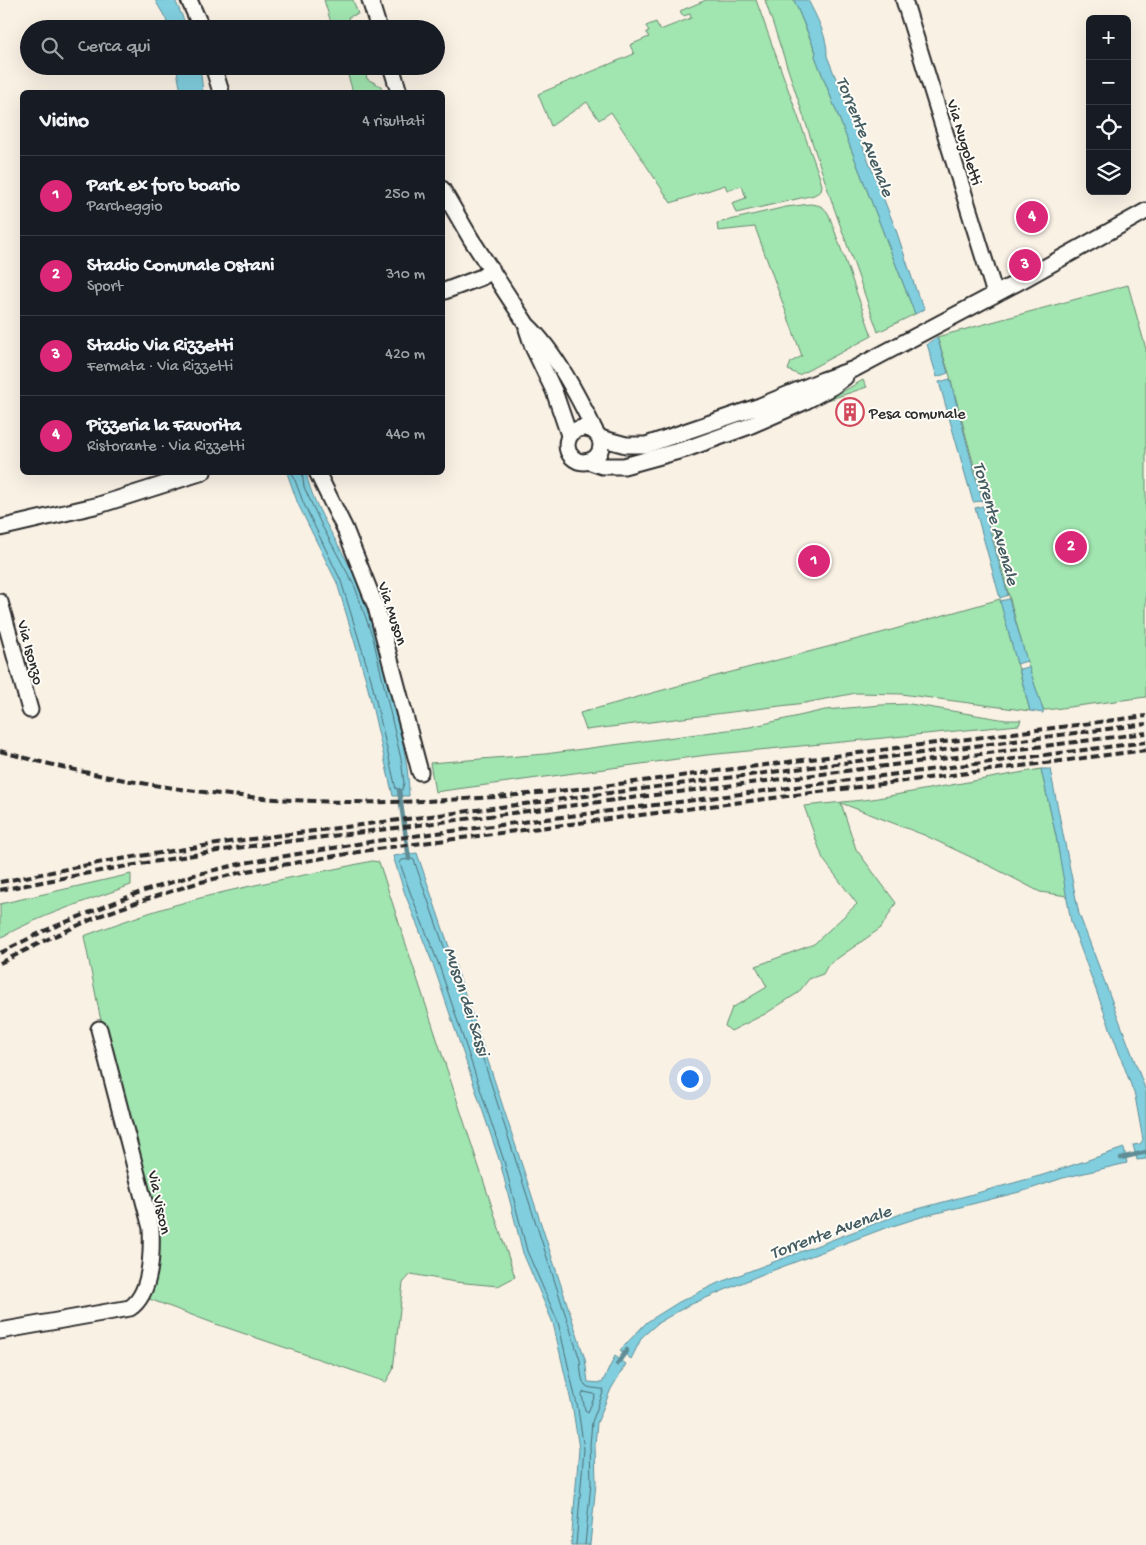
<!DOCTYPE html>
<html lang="it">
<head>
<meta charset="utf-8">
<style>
  body { margin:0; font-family:"Gochi Hand",sans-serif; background:#20242c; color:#f1f3f6 }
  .controls { position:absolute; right:15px; top:15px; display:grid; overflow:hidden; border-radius:8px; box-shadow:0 5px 20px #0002 }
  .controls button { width:45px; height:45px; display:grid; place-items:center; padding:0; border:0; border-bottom:1px solid #363941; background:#171b24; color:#f1f3f6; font:25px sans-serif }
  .you { position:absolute; left:689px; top:1078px; width:18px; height:18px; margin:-12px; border:4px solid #fff; border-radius:50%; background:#1a73e8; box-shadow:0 0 0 8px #1a73e833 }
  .badge { display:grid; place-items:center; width:32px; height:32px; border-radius:50%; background:#db2777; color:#fff; font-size:16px; font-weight:700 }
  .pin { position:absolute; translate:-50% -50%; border:2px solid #fff; box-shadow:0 1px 5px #0006 }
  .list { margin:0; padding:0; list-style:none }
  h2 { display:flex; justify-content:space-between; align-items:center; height:65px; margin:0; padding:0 20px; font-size:21px }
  h2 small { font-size:16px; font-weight:400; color:#9ea1a6 }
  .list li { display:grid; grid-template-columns:32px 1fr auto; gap:15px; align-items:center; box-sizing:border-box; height:80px; padding:0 20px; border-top:1px solid #363941 }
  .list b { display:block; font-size:19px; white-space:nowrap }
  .list p { margin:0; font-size:16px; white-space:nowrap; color:#9ea1a6 }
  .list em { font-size:16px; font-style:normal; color:#9ea1a6 }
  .icon { flex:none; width:28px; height:28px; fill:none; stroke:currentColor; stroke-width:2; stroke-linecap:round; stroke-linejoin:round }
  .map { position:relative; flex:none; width:1146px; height:1545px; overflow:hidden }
  .search { position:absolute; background:#171b24; box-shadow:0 5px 20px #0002; left:20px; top:20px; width:425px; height:55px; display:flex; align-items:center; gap:12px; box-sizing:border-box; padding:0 18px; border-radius:28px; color:#9ea1a6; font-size:19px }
  .panel { position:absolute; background:#171b24; box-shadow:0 5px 20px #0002; left:20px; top:90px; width:425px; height:385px; border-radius:8px }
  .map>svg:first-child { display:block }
</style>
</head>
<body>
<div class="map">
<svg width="1146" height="1545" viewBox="0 0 1146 1545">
  <rect width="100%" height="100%" fill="#faf1e5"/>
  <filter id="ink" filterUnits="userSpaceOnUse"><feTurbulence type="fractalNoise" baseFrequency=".02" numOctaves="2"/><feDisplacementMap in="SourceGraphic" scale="10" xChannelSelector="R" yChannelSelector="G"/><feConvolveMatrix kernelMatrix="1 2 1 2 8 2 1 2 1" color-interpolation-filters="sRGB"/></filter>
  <g filter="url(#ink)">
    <!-- green -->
    <g fill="#a1e5b0" stroke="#66886e">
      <path d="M324,0h29l5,14 -10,3 3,12h-18z"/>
      <path d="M706,0h50l63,175 3,10 -1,6 -7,4 -78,18 -4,-10 14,-5 -4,-12 -15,4 -2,-5 -54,18 -60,-91 -12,8 -12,-18 -36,24 -13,-32 96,-40 -4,-9 19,-8 -3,-5 3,-1 -3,-5 10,-4 4,8 31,-12 -1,-4 -7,2 -3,-5z"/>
      <path d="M765,0h29l22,53 -1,3 100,258 -37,18 -45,-127z"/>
      <path d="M364,67l3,12 14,7 1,6h-29l-6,-20z"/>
      <path d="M810,204c10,1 14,2 19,11l43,121 -73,39 -11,-5 3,-8 11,-6 -47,-129 -37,4 -1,-8 69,-16z"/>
      <path d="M1128,285l18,64v348l-100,13h-3l-17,-51 -77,-286 -12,-36z"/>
      <path d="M863,380l4,7 -39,13z"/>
      <path d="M1000,599l30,112 -129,-17 -45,-1 -51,10 -219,27 -6,-17 94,-26 207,-54z"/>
      <path d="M910,704l96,16h15l-2,5 -312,30 -272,37 -5,-29 115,-9 205,-27 75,-17 56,-5z"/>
      <path d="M1041,769l15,67 11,60 -27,-4 -46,-24 -70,-33 -83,-32 15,46 40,54 -15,25 -53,37 -5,9 -14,5 -11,14 -33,21 -34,17 -6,-5 7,-18 35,-21 -11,-21 58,-22 43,-40 -34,-45 -19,-53 68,-7z"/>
      <path d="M372,861l7,1 136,415 -17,9 -43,-4 -44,-8 -8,9 -10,87 -7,12 -173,-59 -69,-26 11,-41 -53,-230 -18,-90c32,-12 65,-24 98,-33 62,-18 127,-28 190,-42z"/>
      <path d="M131,874v11c-44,16 -91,30 -131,53v-34z"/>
    </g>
    <!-- water -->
    <g fill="#80cede" stroke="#5e8d96">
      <path d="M155,0h20l13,29h-20l-2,-10z"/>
      <path d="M794,0h14c8,16 20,37 19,56l69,174 22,66 7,13 -10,5 -100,-258 1,-4z"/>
      <path d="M176,66h24l3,26h-22z"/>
      <path d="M937,337l11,36 -11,4 -10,-33z"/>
      <path d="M950,379l32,122 -9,1 -34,-120z"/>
      <path d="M287,473h19c9,41 37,74 53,113 15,35 22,72 32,109 8,33 18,66 18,101h-16l-27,-116 -29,-97 -39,-79z"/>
      <path d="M983,506l25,89 -8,3 -25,-90z"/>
      <path d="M1009,599l18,62 -10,3 -17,-63z"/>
      <path d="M1029,667l14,43v3l-13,-2 -11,-42z"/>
      <path d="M1041,769h9l29,145 67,177v68l-9,1 -4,-15 7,-1 3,-4 -8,-44 -64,-174 -15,-86z"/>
      <path d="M417,853l73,214 95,292 3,23 14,1 13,-27 11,8 -15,25 -14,34 -2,22 1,38 -6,62h-19l8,-96 -6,-39 -20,-87 -30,-70 -23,-91 -66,-195 -29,-73 -12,-38z"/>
      <path d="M1124,1148l3,15 -64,15 -36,12 -106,27 -41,13 -122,46 -71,30 -29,17 -16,14 -11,22 -11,-9 27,-28 32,-20 39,-19 185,-70 140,-38z"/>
    </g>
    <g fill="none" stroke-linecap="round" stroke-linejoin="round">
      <!-- shore -->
      <g stroke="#4d6c73" stroke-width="1">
        <path d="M292,472l11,30 38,79 30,98 25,110 6,1 2,-7 -3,-24 -28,-121 -18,-51 -33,-61 -18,-39 -2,-15"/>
        <path d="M584,1392l10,2 1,2 -7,16 -3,-2 -3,-15z"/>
        <path d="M576,1545l8,-96 -6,-40 -20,-87 -31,-71 -23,-90 -65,-196 -29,-73 -10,-29 2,-3 10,-1 2,1 72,208 94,292c1,7 0,24 8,27 6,2 12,1 16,3l-12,32 -2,23 1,38 -6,62"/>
      </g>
      <!-- stream -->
      <g stroke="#5e8d96" stroke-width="4.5">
        <path d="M399,790l10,69"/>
        <path d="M1121,1158l25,-6"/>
        <path d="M617,1364l10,-14"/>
      </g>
      <defs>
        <g id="minor">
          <path d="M189,0l13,29"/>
          <path d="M370,0l9,29"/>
          <path d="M904,0l91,294"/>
          <path d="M213,66l8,26"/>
          <path d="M391,66l8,26"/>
          <path d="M442,189l29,50 56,86c28,26 52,73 69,108"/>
          <path d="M442,292l40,-15 10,-7"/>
          <path d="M527,329l6,18 21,44 15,44"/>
          <circle cx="584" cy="445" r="17"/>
          <path d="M600,438l26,7h20l114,-39 63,-26 31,-11 170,-90 122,-68"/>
          <path d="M588,461l14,5h22l62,-17 61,-22 57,-25 28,-15 13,-10"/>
          <path d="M317,472l28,57 31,78 44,165"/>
          <path d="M0,528l99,-23 104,-33"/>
          <path d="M0,602l30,108"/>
          <path d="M0,1331l130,-23c22,-15 22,-56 21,-80l-52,-199"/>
        </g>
      </defs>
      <!-- minor casing -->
      <use href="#minor" stroke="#2b2b2b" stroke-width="19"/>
      <!-- minor -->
      <use href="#minor" stroke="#fdfcf7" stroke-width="15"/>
      <!-- rail -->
      <g stroke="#2b2b2b" stroke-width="4" stroke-dasharray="8 4" stroke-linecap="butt">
        <path d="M0,751c137,39 283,56 425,50 109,-4 216,-20 324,-34 132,-17 265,-34 397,-51"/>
        <path d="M0,882l108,-21 128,-20 910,-117"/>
        <path d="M0,890l110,-21 126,-21 910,-115"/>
        <path d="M0,953l44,-22 94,-38 56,-18 50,-12 131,-22 771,-99"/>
        <path d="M0,963l48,-24 51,-23 42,-15 56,-18 50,-12 129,-22 770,-99"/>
      </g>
    </g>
  </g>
  <!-- icons -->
  <defs>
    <symbol id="building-ring" viewBox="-11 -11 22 22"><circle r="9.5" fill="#fdfcf7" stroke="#d1495b" stroke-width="1.5"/><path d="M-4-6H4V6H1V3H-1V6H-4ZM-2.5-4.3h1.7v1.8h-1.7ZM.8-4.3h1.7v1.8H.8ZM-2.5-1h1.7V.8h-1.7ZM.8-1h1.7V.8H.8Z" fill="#d1495b"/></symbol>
  </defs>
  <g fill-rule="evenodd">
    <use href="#building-ring" x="834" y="396" width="32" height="32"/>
  </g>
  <g text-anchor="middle" stroke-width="4" stroke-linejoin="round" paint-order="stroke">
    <!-- street labels -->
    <g font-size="16" fill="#2b2b2b" stroke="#fdfcf7">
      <text transform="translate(966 142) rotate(73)" y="6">Via Nugoletti</text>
      <text transform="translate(394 613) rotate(72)" y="6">Via Muson</text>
      <text transform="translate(32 652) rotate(75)" y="6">Via Isonzo</text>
      <text transform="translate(161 1202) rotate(78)" y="6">Via Viscon</text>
    </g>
    <!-- poi labels -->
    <g font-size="16" fill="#2b2b2b" stroke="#fdfcf7" text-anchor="start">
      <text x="869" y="418">Pesa comunale</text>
    </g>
    <!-- water labels -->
    <g font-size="18" font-style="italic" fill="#445c61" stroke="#fdfcf7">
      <text transform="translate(866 136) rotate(68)" y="6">Torrente Avenale</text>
      <text transform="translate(997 523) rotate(74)" y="6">Torrente Avenale</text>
      <text transform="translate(468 1001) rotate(72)" y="6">Muson dei Sassi</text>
      <text transform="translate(830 1231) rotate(-20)" y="6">Torrente Avenale</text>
    </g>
  </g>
</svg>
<div class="controls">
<button>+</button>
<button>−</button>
<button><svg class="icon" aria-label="locate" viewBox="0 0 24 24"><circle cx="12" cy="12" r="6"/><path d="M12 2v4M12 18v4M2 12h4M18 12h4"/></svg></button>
<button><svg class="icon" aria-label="layers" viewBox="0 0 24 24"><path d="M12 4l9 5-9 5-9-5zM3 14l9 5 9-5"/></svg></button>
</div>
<div class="you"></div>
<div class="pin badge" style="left:814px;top:561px">1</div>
<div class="pin badge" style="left:1071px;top:547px">2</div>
<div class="pin badge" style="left:1025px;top:265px">3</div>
<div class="pin badge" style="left:1032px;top:217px">4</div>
<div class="search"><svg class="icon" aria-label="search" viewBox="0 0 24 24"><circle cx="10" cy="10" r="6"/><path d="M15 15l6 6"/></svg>Cerca qui</div>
<section class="panel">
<h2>Vicino<small>4 risultati</small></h2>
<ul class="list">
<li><span class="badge">1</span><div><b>Park ex foro boario</b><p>Parcheggio</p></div><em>250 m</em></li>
<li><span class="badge">2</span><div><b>Stadio Comunale Ostani</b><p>Sport</p></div><em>310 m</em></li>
<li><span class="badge">3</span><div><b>Stadio Via Rizzetti</b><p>Fermata · Via Rizzetti</p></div><em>420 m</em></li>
<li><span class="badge">4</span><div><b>Pizzeria la Favorita</b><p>Ristorante · Via Rizzetti</p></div><em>440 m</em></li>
</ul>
</section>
</div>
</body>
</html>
